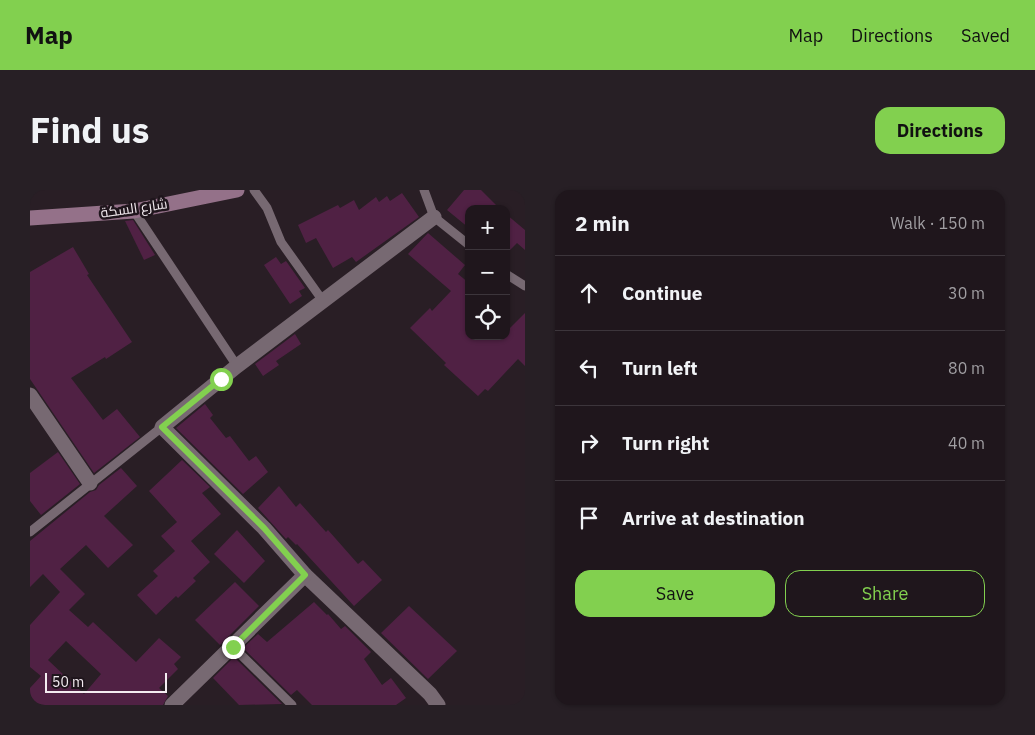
<!DOCTYPE html>
<html lang="en">
<head>
<meta charset="utf-8">
<style>
  body { margin:0; font-family:"IBM Plex Sans",Cairo,sans-serif; background:#271f25; color:#f1f3f6 }
  .controls { position:absolute; right:15px; top:15px; display:grid; overflow:hidden; border-radius:10px; box-shadow:0 1px 4px #0004 }
  .controls button { width:45px; height:45px; display:grid; place-items:center; padding:0; border:0; border-bottom:1px solid #3c353b; background:#1f161c; color:#f1f3f6; font:25px sans-serif }
  .scale { position:absolute; left:15px; bottom:12px; width:122px; box-sizing:border-box; padding-left:5px; border:2px solid #f4ecf1; border-top:0; font-size:14px; line-height:18px; white-space:nowrap; color:#f4ecf1; -webkit-text-stroke:4px #1f151c; paint-order:stroke }
  .stop { position:absolute; width:15px; height:15px; margin:-11px; border:4px solid #82d04f; border-radius:50%; background:#fff }
  .stop.end { background:#82d04f; border-color:#fff; box-shadow:0 1px 5px #0008 }
  .list { margin:0; padding:0; list-style:none }
  h2 { display:flex; justify-content:space-between; align-items:center; height:65px; margin:0; padding:0 20px; font-size:21px }
  h2 small { font-size:16px; font-weight:400; color:#a19fa3 }
  .list li { display:grid; grid-template-columns:32px 1fr auto; gap:15px; align-items:center; box-sizing:border-box; height:75px; padding:0 20px; border-top:1px solid #3c353b }
  .list b { display:block; font-size:19px; white-space:nowrap }
  .list em { font-size:16px; font-style:normal; color:#a19fa3 }
  .actions { display:flex; gap:10px; padding:15px 20px }
  .actions a { flex:1; padding:11px 0; border:1px solid #82d04f; border-radius:15px; text-align:center; font-size:18px; color:#82d04f }
  .actions .main { background:#82d04f; color:#111 }
  .icon { flex:none; width:28px; height:28px; fill:none; stroke:currentColor; stroke-width:2; stroke-linecap:round; stroke-linejoin:round }
  .map { position:relative; flex:none; width:495px; height:515px; overflow:hidden; border-radius:15px }
  header { display:flex; align-items:center; gap:30px; box-sizing:border-box; height:70px; padding:0 25px; background:#82d04f; color:#111 }
  header strong { font-size:24px }
  nav { display:flex; gap:28px; margin-inline-start:auto; font-size:18px }
  .intro { display:flex; align-items:center; justify-content:space-between; box-sizing:border-box; height:120px; padding:0 30px }
  h1 { margin:0; font-size:35px }
  .button { padding:12px 22px; border-radius:15px; background:#82d04f; color:#111; font-size:18px; font-weight:700 }
  main { display:flex; gap:30px; padding:0 30px }
  aside { flex:1; background:#1f161c; border-radius:15px; box-shadow:0 1px 4px #0004 }
  .map>svg:first-child { display:block }
</style>
</head>
<body>
<header>
<strong>Map</strong>
<nav><a>Map</a><a>Directions</a><a>Saved</a></nav>
</header>
<div class="intro"><h1>Find us</h1><a class="button">Directions</a></div>
<main>
<div class="map">
<svg width="495" height="515" viewBox="0 0 495 515">
  <rect width="100%" height="100%" fill="#291e25"/>
  <!-- building -->
  <g fill="#502144" fill-rule="evenodd">
    <path d="M434,0h17l19,19h-31v19l-22,-18z"/>
    <path d="M372,3l17,24 -63,45 -4,-5 -19,11 -17,-30 -10,5 -8,-18 40,-20 2,3 14,-8 5,10 17,-13 3,5 8,-6 3,5z"/>
    <path d="M476,24l19,16v20l-8,-7 -11,11z"/>
    <path d="M103,30l22,35 -11,5 -19,-39z"/>
    <path d="M398,43l37,32 -7,9 11,9v53h37v-4l19,-19v53l-7,-7 -30,32 -3,-2 -7,7 -34,-31 2,-2 -36,-35 20,-20 2,3 19,-20 -43,-37z"/>
    <path d="M43,57l16,27 -2,1 45,67 -26,17 -1,-2 -34,21 32,42 14,-11 23,28 -46,36 -64,-94v-107z"/>
    <path d="M246,67l5,7 5,-3 19,27 -6,3 3,5 -12,8 -26,-39z"/>
    <path d="M265,144l6,10 -25,17 3,4 -16,11 -8,-12z"/>
    <path d="M175,214l8,11 -3,3 16,20 4,-2 19,25 7,-5 12,16 -25,22 -67,-66z"/>
    <path d="M28,262l22,32 -39,31 -11,-14v-28z"/>
    <path d="M152,270l28,27 -8,6 19,21 -30,27 19,21 -17,16 3,3 -18,17 -2,-2 -20,19 -19,-20 21,-19 -5,-5 22,-20 -14,-15 16,-14 -28,-31z"/>
    <path d="M91,278l16,18 -33,30 29,29 -25,23 -22,-23 -26,24 25,25 -16,16 19,17 5,-5 43,40 23,-24 22,19 -7,7 4,5 -19,19 9,8 -5,9h-133v-17l11,-12 -11,-9v-42l30,-33 -17,-18 -13,13v-46l60,-49 6,-2 3,-5zM36,451l35,33 -17,20 -36,-34z"/>
    <path d="M249,296l17,21 4,-4 26,29 2,-2 30,34 5,-4 19,20 -28,26 -57,-62 -1,1 -8,-8 -2,2 -28,-31z"/>
    <path d="M207,340l28,31 -21,22 -30,-29z"/>
    <path d="M205,392l24,24 -39,39 -25,-25z"/>
    <path d="M284,412l13,13 1,-1 13,15 4,-3 26,26 -7,7 18,26 9,-7 15,20 -10,7h-84l-15,-15 -6,5 -48,-47 15,-14 9,8z"/>
    <path d="M379,416l48,45 -29,28 -47,-46z"/>
    <path d="M204,467l48,47 -43,1 -26,-27z"/>
  </g>
  <g fill="none" stroke-linecap="round" stroke-linejoin="round">
    <!-- lane -->
    <g stroke="#776972" stroke-width="9">
      <path d="M224,0l13,18 14,34 42,59"/>
      <path d="M394,0l10,27 35,28"/>
      <path d="M104,21l103,155"/>
      <path d="M476,84l19,12"/>
      <path d="M0,342l132,-105"/>
      <path d="M203,457l59,58"/>
    </g>
    <!-- street -->
    <g stroke="#776972" stroke-width="15">
      <path d="M404,27l-197,149 -75,61 102,101 41,47 125,119 8,11"/>
      <path d="M0,205l60,88"/>
      <path d="M142,515l133,-130"/>
    </g>
    <!-- secondary -->
    <path stroke="#947189" stroke-width="15" d="M0,28l104,-7 103,-21"/>
  </g>
  <g fill="none" stroke-linecap="round" stroke-linejoin="round">
    <!-- route -->
    <path stroke="#82d04f" stroke-width="6" d="M191,189l-59,48 102,101 41,47 -72,72"/>
  </g>
  <g text-anchor="middle" stroke-width="5" stroke-linejoin="round" paint-order="stroke">
    <!-- street labels -->
    <g font-size="14" fill="#f4ecf1" stroke="#1f151c">
      <text transform="translate(104 18) rotate(-8)" y="5">شارع السكة</text>
    </g>
  </g>
</svg>
<div class="controls">
<button>+</button>
<button>−</button>
<button><svg class="icon" aria-label="locate" viewBox="0 0 24 24"><circle cx="12" cy="12" r="6"/><path d="M12 2v4M12 18v4M2 12h4M18 12h4"/></svg></button>
</div>
<div class="scale">50 m</div>
<div class="stop" style="left:191px;top:189px"></div>
<div class="stop end" style="left:203px;top:457px"></div>
</div>
<aside>
<h2>2 min<small>Walk · 150 m</small></h2>
<ul class="list">
<li><svg class="icon" aria-label="ahead" viewBox="0 0 24 24"><path d="M12 20V5M6 11l6-6 6 6"/></svg><div><b>Continue</b></div><em>30 m</em></li>
<li><svg class="icon" aria-label="left" viewBox="0 0 24 24"><path d="M17 20v-9H6M10 6l-5 5 5 5"/></svg><div><b>Turn left</b></div><em>80 m</em></li>
<li><svg class="icon" aria-label="right" viewBox="0 0 24 24"><path d="M7 20v-9h11M14 6l5 5-5 5"/></svg><div><b>Turn right</b></div><em>40 m</em></li>
<li><svg class="icon" aria-label="arrive" viewBox="0 0 24 24"><path d="M6 21V4h12l-3 4 3 4H6"/></svg><div><b>Arrive at destination</b></div></li>
</ul>
<div class="actions"><a class="main">Save</a><a>Share</a></div>
</aside>
</main>
</body>
</html>
